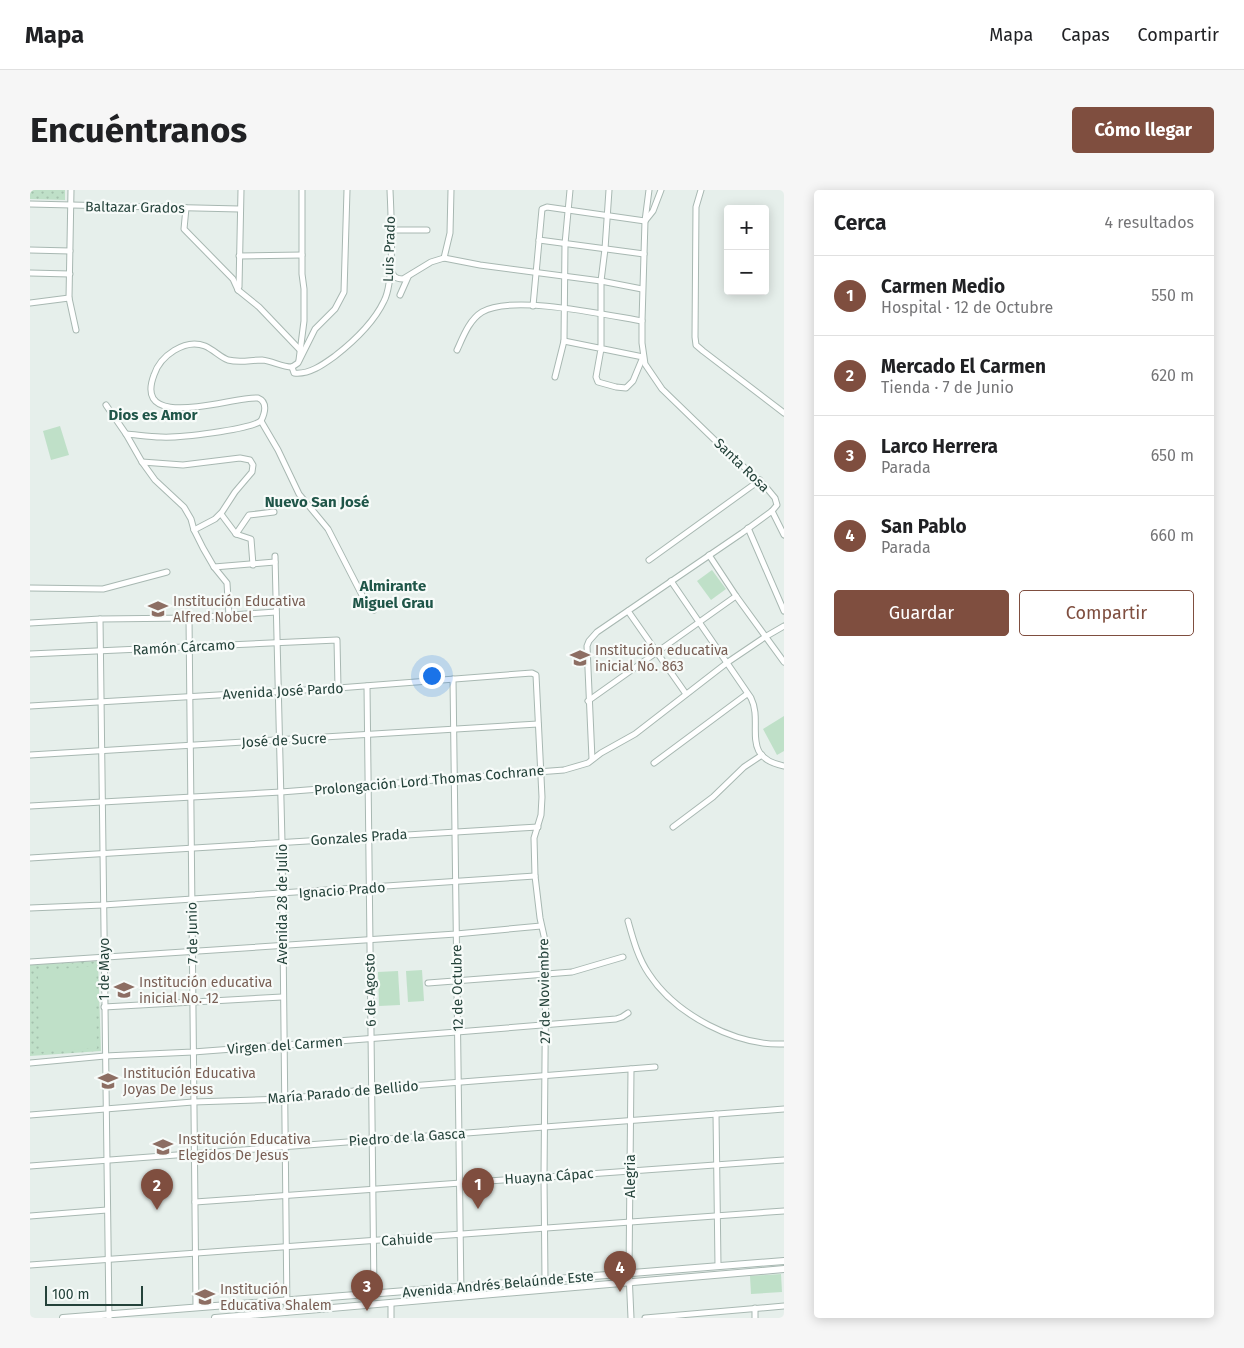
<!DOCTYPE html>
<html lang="es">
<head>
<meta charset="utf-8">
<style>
  body { margin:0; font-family:"Fira Sans",sans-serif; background:#f6f6f6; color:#202124 }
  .controls { position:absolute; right:15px; top:15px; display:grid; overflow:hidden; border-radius:5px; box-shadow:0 2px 12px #0003 }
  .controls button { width:45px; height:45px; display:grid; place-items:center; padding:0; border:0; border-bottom:1px solid #e0e0e0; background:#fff; color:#202124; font:25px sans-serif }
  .scale { position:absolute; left:15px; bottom:12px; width:98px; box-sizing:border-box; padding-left:5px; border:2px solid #24423a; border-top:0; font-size:14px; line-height:18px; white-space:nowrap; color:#24423a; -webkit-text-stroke:4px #f7fbf9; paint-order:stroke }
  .you { position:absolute; left:401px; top:485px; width:18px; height:18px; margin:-12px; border:4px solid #fff; border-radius:50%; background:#1a73e8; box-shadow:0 0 0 8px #1a73e833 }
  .badge { display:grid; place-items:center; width:32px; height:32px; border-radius:50%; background:#7f4e3f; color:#fff; font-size:16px; font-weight:700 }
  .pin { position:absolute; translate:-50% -41px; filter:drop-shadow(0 1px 2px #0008) }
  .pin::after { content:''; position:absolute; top:26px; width:18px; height:15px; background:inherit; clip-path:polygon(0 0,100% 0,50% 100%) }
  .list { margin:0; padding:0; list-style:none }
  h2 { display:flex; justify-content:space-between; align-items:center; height:65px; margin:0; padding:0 20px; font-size:21px }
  h2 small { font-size:16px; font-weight:400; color:#757577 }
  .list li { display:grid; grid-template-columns:32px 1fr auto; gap:15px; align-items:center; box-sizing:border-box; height:80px; padding:0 20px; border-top:1px solid #e0e0e0 }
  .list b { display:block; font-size:19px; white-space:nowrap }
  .list p { margin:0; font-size:16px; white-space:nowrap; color:#757577 }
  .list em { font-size:16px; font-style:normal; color:#757577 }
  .actions { display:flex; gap:10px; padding:15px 20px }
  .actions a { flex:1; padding:11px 0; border:1px solid #7f4e3f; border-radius:5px; text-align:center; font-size:18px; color:#7f4e3f }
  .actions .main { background:#7f4e3f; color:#fff }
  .map { position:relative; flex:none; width:754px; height:1128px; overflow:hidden; border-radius:5px }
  header { display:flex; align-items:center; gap:30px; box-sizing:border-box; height:70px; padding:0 25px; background:#fff; border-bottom:1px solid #e0e0e0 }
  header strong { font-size:24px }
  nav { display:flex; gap:28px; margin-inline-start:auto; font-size:18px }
  .intro { display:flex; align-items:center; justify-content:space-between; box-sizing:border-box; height:120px; padding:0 30px }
  h1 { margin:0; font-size:35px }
  .button { padding:12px 22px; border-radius:5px; background:#7f4e3f; color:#fff; font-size:18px; font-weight:700 }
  main { display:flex; gap:30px; padding:0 30px }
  aside { flex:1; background:#fff; border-radius:5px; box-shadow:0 2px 12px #0003 }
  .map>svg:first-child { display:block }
</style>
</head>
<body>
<header>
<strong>Mapa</strong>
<nav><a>Mapa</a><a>Capas</a><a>Compartir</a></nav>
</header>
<div class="intro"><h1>Encuéntranos</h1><a class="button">Cómo llegar</a></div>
<main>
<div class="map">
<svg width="754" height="1128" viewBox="0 0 754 1128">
  <defs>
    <pattern id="grass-dots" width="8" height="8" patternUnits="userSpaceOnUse" patternTransform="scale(1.25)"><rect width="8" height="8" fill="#bfe0c8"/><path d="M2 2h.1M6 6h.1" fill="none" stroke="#a4c1ad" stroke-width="1.8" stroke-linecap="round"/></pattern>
  </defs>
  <rect width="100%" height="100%" fill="#e6efeb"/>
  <!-- grass -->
  <g fill="url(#grass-dots)">
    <path d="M0,0h35v10l-35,-1z"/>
    <path d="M68,771l3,90 -71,5v-91z"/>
  </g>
  <!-- pitch -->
  <g fill="#bfe0c8">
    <path d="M30,236l9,29 -18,5 -8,-29z"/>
    <path d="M682,380l14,19 -15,11 -14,-19z"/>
    <path d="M754,526v35l-7,4 -14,-26z"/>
    <path d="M65,776l2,82 -58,4 -1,-81z"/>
    <path d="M392,780l2,31 -16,1 -2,-31z"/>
    <path d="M368,781l2,34 -21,1 -1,-34z"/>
    <path d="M751,1084l1,18 -31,2 -1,-18z"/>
  </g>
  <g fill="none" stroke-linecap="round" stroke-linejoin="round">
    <defs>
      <g id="minor">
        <path d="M41,0l-2,108 7,32"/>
        <path d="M671,0l-5,17 -1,130 1,8 7,6 81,62"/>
        <path d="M0,14l209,5"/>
        <path d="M156,18l-2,21 49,50 5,11"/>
        <path d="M361,40h36"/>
        <path d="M509,50l105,14"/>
        <path d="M0,60l40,1"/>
        <path d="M209,66l63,-1"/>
        <path d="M414,68l6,-25 1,-43"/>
        <path d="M360,78c3,7 4,11 13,11l28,-17 13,-4 36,7 121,16 41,8"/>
        <path d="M0,83l40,1"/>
        <path d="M209,97l2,-97"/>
        <path d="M208,100l21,17 42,44"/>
        <path d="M370,105l8,-18"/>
        <path d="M0,113l39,-5"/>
        <path d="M503,116l9,-97 5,-2 98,14 8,-10 8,-21"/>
        <path d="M534,151l79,16 -10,24 -7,7 -10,-1 -18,-5 -2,-5 5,-28v-68l4,-32 4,-59"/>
        <path d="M427,160c6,-13 12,-30 25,-38 30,-18 124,3 160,9"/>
        <path d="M269,170l5,-39v-32l-2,-15v-84"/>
        <path d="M262,177l2,6c15,2 30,-9 41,-17 18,-14 39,-34 49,-55 11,-21 7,-85 6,-111"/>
        <path d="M262,177l6,-4 17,-34 20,-20 9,-17 3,-102"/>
        <path d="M525,187l9,-36 1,-97 5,-54"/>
        <path d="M76,215l20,29 16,28 13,18 29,27 7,12 3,11 9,18 11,19 13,16 2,33"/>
        <path d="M231,231c4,-8 7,-19 -3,-23 -25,-2 -126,35 -104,-23 6,-19 31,-37 51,-29 9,4 15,11 23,14 12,3 22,0 34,0 11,1 19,7 30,7"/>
        <path d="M231,231l17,29 21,44 29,35 37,72 9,9"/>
        <path d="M96,244c12,1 24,3 35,3 18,1 87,-7 100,-16"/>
        <path d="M112,272l41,3 57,-7 10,2 3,5 -1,7 -17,20 -13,20 -7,7 -21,11"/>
        <path d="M742,321l12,24"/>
        <path d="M191,324l15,20 15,5 2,26"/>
        <path d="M718,338l36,83"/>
        <path d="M206,344l13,-19 25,-3"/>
        <path d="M679,365l27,41 48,66"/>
        <path d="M245,366l7,286 5,470"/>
        <path d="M619,370l111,-80"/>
        <path d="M184,377l61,-5"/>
        <path d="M641,391l80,117c13,26 -12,59 33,68"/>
        <path d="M0,398l73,1 64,-17"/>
        <path d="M598,421l58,83"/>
        <path d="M159,428l7,689"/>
        <path d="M70,429l9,699"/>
        <path d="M0,433l70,-4 89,-1 87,-6"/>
        <path d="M0,464l307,-14 1,48"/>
        <path d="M423,489l8,618"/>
        <path d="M337,496l7,607"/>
        <path d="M558,511l148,-105"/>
        <path d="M0,516l308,-18 194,-15 4,2 6,122 -1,18 -7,23 1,38 5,42 6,27 -2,232 1,103"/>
        <path d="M0,565l508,-31"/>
        <path d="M562,569l-5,-113 2,-5 8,-9 145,-99 30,-22 5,-6 -2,-7 -10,-12 -40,-36 -63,-61 -17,-25 -3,-21v-22l3,-100 4,-31"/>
        <path d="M624,573l93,-69"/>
        <path d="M0,616l251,-14 283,-22 24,-7 13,-10 34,-19 93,-72 37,-25 19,-11"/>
        <path d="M643,637l40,-30 31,-30 18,-12"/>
        <path d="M0,668l508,-31"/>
        <path d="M0,718l73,-3 432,-29"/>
        <path d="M598,731c5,18 10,37 21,53 27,41 87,72 135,70"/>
        <path d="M0,772l426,-28 85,-8"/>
        <path d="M398,793l144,-11 51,-15"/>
        <path d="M74,817l178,-10"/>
        <path d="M0,873l75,-7 88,-4 264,-20 159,-13 6,-2 6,-4"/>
        <path d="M601,879l-2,204 2,45"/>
        <path d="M686,924l2,152"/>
        <path d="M0,925l163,-13 92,-3 86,-10 284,-22"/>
        <path d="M0,976l754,-57"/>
        <path d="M165,1012l589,-42"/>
        <path d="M0,1026l77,-6"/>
        <path d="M0,1075l754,-54"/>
        <path d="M361,1113v15"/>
        <path d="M725,1118v10"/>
        <path d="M615,1128l139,-12"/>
      </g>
      <g id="tertiary">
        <path d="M33,1128l721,-57"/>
        <path d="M185,1128l569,-49"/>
      </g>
    </defs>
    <!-- minor casing -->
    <use href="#minor" stroke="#a8b8b2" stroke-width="7"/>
    <!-- tertiary casing -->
    <use href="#tertiary" stroke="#a8b8b2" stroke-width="8"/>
    <!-- minor -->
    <use href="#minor" stroke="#fff" stroke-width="5"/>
    <!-- tertiary -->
    <use href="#tertiary" stroke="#fff" stroke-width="6"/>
  </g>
  <!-- icons -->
  <defs>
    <symbol id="school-bare" viewBox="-9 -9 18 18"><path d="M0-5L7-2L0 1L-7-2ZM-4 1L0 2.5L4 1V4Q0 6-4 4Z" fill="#8d6e63" stroke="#f7fbf9" stroke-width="2.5" paint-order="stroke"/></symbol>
  </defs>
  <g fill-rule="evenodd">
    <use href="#school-bare" x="114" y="405" width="28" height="28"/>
    <use href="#school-bare" x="536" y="454" width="28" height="28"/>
    <use href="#school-bare" x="80" y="786" width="28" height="28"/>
    <use href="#school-bare" x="64" y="877" width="28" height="28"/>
    <use href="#school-bare" x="119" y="943" width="28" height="28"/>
    <use href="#school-bare" x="161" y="1093" width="28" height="28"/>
  </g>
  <g text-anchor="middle" stroke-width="4.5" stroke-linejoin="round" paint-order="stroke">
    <!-- street labels -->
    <g font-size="14" fill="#24423a" stroke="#f7fbf9">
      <text transform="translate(105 17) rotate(1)" y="5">Baltazar Grados</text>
      <text transform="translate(359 59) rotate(-88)" y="5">Luis Prado</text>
      <text transform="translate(712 275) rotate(44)" y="5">Santa Rosa</text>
      <text transform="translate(154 457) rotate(-3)" y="5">Ramón Cárcamo</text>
      <text transform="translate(253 501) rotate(-3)" y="5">Avenida José Pardo</text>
      <text transform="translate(254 550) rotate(-3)" y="5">José de Sucre</text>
      <text transform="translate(399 590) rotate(-5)" y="5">Prolongación Lord Thomas Cochrane</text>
      <text transform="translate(329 647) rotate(-4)" y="5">Gonzales Prada</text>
      <text transform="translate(312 700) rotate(-4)" y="5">Ignacio Prado</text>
      <text transform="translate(252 714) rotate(-90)" y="5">Avenida 28 de Julio</text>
      <text transform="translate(162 743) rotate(-91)" y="5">7 de Junio</text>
      <text transform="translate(74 779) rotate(-90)" y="5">1 de Mayo</text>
      <text transform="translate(427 798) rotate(-91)" y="5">12 de Octubre</text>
      <text transform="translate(340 800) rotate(-91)" y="5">6 de Agosto</text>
      <text transform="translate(514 801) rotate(-91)" y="5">27 de Noviembre</text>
      <text transform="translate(255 855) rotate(-4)" y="5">Virgen del Carmen</text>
      <text transform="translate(313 902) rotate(-5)" y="5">María Parado de Bellido</text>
      <text transform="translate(377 947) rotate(-4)" y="5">Piedro de la Gasca</text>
      <text transform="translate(519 986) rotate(-4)" y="5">Huayna Cápac</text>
      <text transform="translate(600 986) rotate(-90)" y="5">Alegria</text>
      <text transform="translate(377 1049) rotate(-4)" y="5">Cahuide</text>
      <text transform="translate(468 1094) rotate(-5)" y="5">Avenida Andrés Belaúnde Este</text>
    </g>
    <!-- education labels -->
    <g font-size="14" fill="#785e54" stroke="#f7fbf9" text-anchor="start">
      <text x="143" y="416">Institución Educativa<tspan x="143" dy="16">Alfred Nobel</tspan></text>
      <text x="565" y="465">Institución educativa<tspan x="565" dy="16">inicial No. 863</tspan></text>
      <text x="109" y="797">Institución educativa<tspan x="109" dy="16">inicial No. 12</tspan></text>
      <text x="93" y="888">Institución Educativa<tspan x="93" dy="16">Joyas De Jesus</tspan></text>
      <text x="148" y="954">Institución Educativa<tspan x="148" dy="16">Elegidos De Jesus</tspan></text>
      <text x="190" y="1104">Institución<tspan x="190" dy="16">Educativa Shalem</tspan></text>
    </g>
    <!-- neighbourhood labels -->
    <g font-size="15" font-weight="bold" fill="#1f5548" stroke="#f7fbf9">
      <text x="123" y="230">Dios es Amor</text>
      <text x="287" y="317">Nuevo San José</text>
      <text x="363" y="401">Almirante<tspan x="363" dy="17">Miguel Grau</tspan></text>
    </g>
  </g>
</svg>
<div class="controls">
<button>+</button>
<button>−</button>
</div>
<div class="scale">100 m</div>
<div class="you"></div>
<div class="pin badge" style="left:448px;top:1019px">1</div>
<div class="pin badge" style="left:127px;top:1020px">2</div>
<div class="pin badge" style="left:337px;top:1121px">3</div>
<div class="pin badge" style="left:590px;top:1102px">4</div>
</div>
<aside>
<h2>Cerca<small>4 resultados</small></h2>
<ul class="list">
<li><span class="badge">1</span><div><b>Carmen Medio</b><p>Hospital · 12 de Octubre</p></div><em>550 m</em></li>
<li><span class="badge">2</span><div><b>Mercado El Carmen</b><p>Tienda · 7 de Junio</p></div><em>620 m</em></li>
<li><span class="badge">3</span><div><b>Larco Herrera</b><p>Parada</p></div><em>650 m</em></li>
<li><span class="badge">4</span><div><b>San Pablo</b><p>Parada</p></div><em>660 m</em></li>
</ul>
<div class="actions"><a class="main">Guardar</a><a>Compartir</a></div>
</aside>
</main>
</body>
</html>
